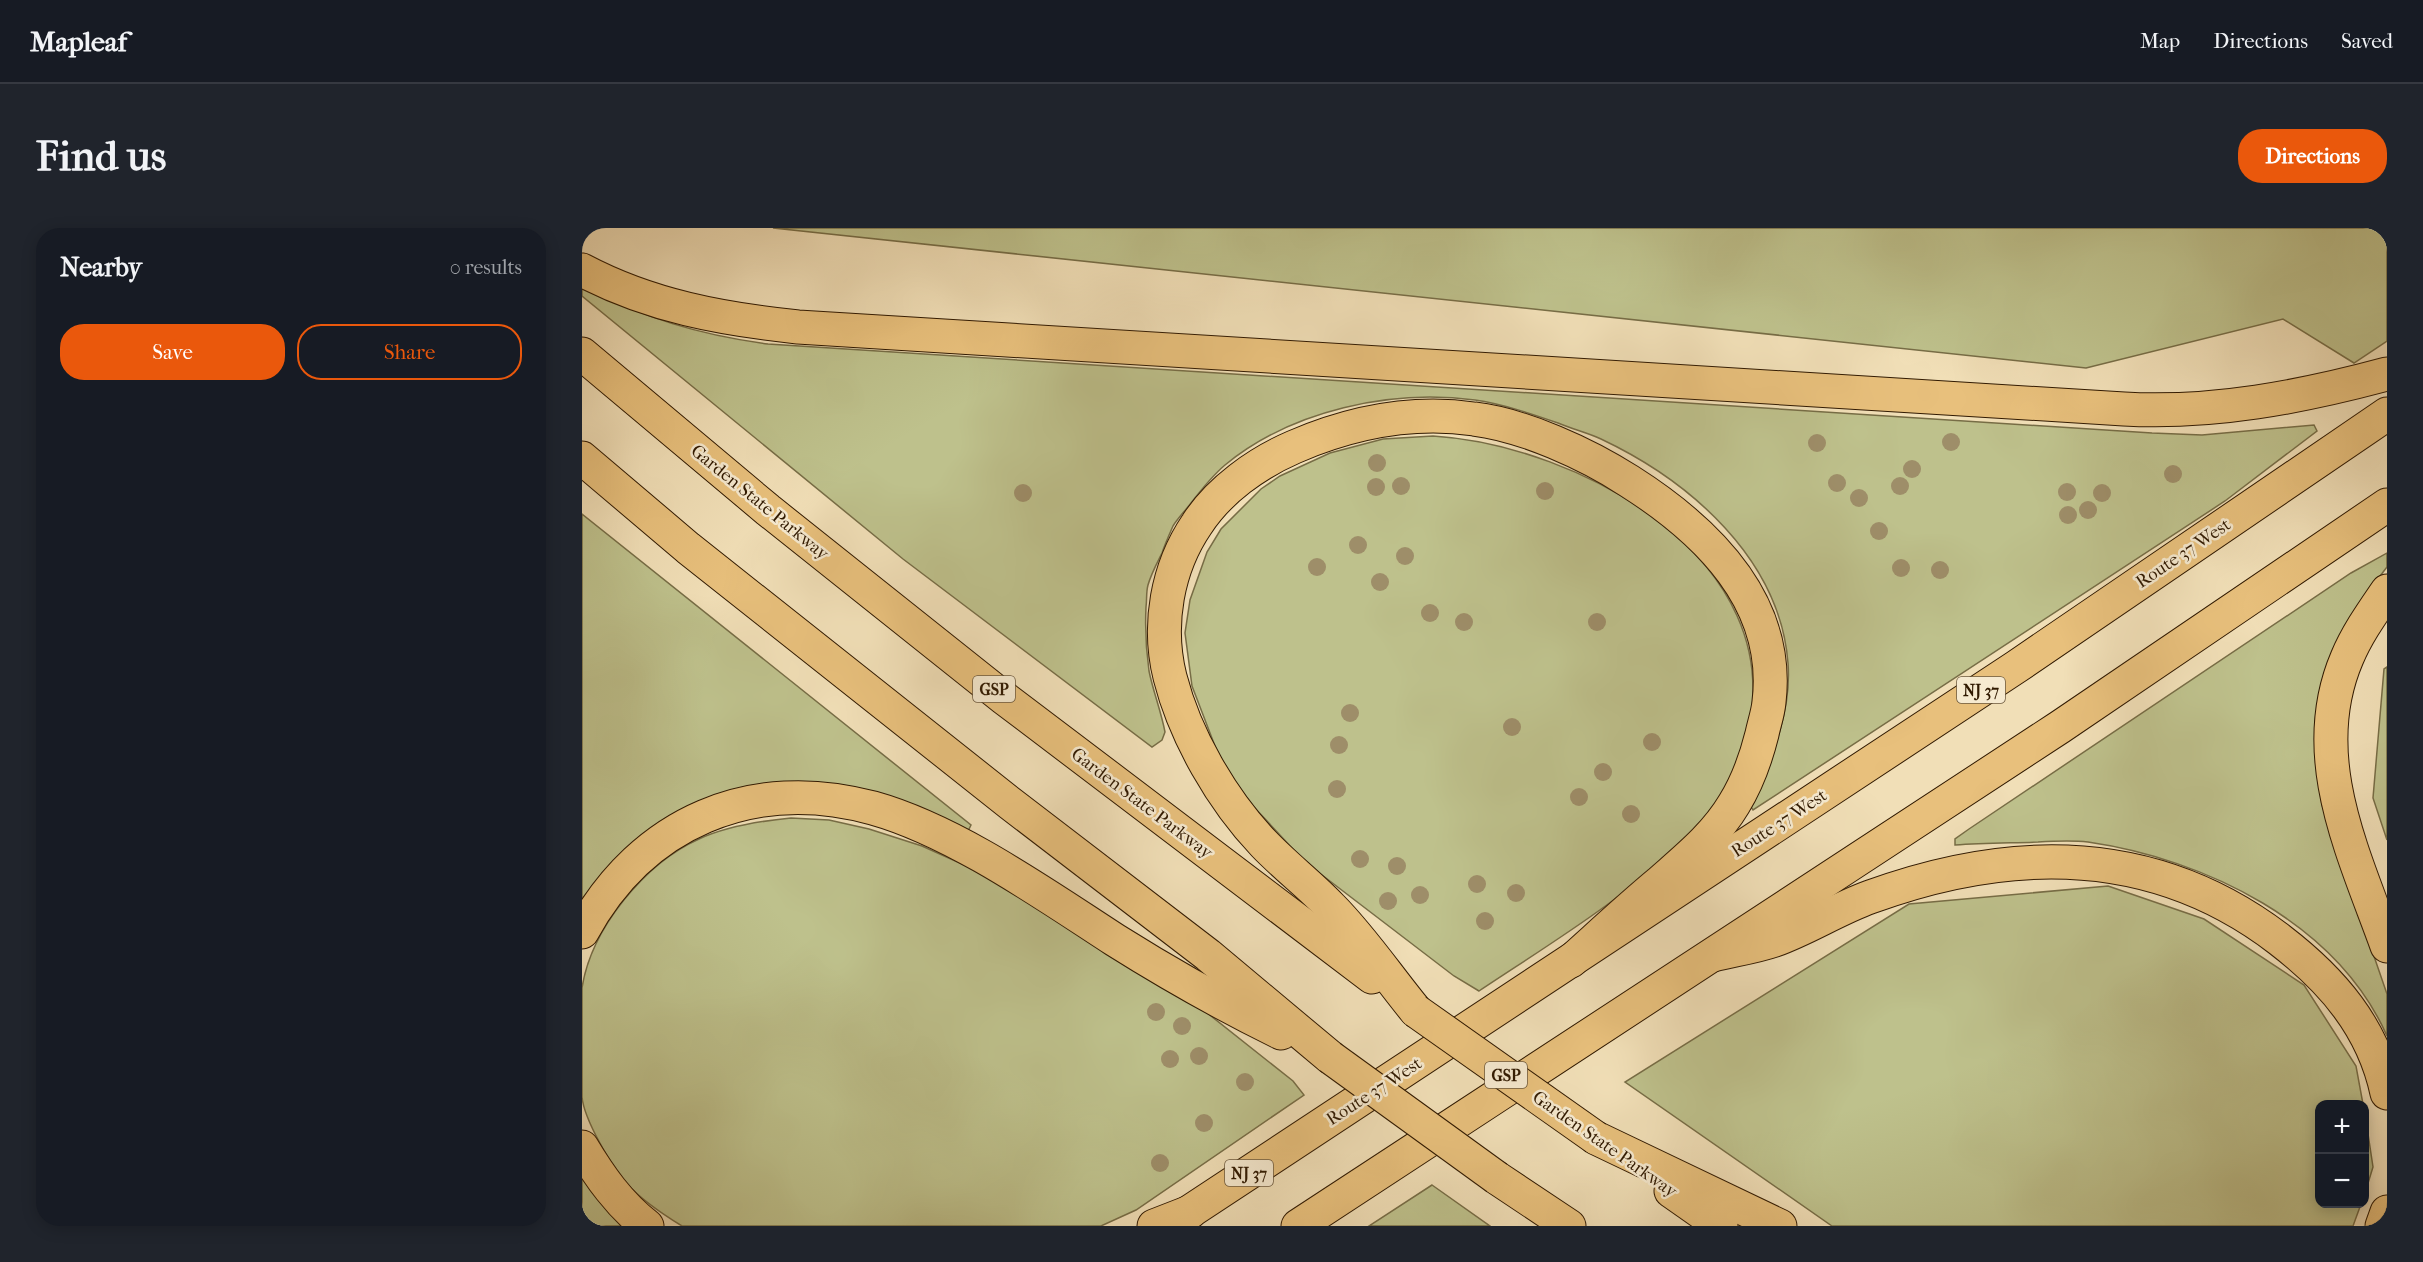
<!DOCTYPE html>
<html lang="en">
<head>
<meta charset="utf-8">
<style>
  body { margin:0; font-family:"IM FELL French Canon",serif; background:#20242c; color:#f1f3f6 }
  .controls { position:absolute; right:18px; bottom:18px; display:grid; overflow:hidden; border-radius:12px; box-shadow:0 3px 15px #0003 }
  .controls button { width:54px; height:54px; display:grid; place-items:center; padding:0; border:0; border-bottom:2px solid #363941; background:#171b24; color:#f1f3f6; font:30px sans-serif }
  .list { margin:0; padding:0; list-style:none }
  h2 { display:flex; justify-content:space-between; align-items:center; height:78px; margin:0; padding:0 24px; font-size:26px }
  h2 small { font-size:20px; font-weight:400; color:#9ea1a6 }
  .actions { display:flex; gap:12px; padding:18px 24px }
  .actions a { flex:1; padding:14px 0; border:2px solid #ea580c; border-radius:24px; text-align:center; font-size:21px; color:#ea580c }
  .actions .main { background:#ea580c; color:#fff }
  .map { position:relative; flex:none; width:1805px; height:998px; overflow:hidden; border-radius:24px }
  header { display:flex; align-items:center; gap:36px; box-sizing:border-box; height:84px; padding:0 30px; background:#171b24; border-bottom:2px solid #363941 }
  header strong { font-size:28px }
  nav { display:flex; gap:33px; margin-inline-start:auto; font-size:21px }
  .intro { display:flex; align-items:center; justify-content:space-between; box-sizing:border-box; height:144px; padding:0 36px }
  h1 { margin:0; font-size:42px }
  .button { padding:15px 27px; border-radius:24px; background:#ea580c; color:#fff; font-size:21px; font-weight:700 }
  main { display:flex; gap:36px; padding:0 36px }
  aside { flex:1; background:#171b24; border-radius:24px; box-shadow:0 3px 15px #0003 }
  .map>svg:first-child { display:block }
</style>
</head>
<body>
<header>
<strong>Mapleaf</strong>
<nav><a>Map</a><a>Directions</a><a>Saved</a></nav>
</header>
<div class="intro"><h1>Find us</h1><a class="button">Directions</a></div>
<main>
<aside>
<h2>Nearby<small>0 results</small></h2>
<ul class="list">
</ul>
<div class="actions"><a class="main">Save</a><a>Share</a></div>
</aside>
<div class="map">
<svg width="1805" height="998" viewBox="0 0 1805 998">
  <rect width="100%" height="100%" fill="#f1dfb7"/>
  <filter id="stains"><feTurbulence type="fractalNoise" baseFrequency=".00333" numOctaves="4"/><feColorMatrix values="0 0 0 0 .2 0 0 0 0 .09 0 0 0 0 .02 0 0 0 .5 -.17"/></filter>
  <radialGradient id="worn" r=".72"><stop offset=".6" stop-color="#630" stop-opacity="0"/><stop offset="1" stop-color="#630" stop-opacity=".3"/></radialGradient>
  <!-- green -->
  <g fill="#bec18c" stroke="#776d46" stroke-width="1.5">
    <path d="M191,0h1614v113l-33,22 -71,-44 -197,49z"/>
    <path d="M0,58c61,32 118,49 186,58l1384,89 50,2 112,-10 3,6 -92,70 -472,309 -2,-3c19,-46 41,-93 37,-144 -8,-104 -98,-182 -187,-224 -13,-6 -29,-10 -43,-16 -26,-9 -55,-19 -83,-23 -84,-11 -183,10 -250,65 -13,11 -24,25 -34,38 -6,8 -13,15 -18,23 -4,9 -8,18 -11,27 -5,10 -11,21 -14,32 -2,7 -1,15 -2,22 -1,21 0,43 3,64 4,20 12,40 16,61l-3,8 -10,7 -249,-188 -321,-263z"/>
    <path d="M851,208c146,9 358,124 314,299 -6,24 -13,51 -28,71 -7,11 -20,20 -29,29 -62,62 -139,108 -211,156l-25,-15 -149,-114 -52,-56 -30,-39 -31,-81 -7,-53 5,-33 17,-48 14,-23 40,-40 19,-13 50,-23 53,-14z"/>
    <path d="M0,286l389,311 -3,6 -150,-48c-103,-9 -174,39 -236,116z"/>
    <path d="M1805,325v14l-23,30 -44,92 -5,32v29l7,55 65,189v42c-50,-113 -182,-177 -299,-194 -17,-2 -34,-1 -50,0 -28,1 -55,1 -83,3v-6l14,-10 382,-256z"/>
    <path d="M1805,439v173l-14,-42 11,-129z"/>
    <path d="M209,590l38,2 40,9 53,17 69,31 191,116 111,88 11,14 -168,115 -35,16h-419c-18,-11 -40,-26 -54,-41 -16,-17 -44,-66 -46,-88 0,-18 0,-37 0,-55 0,-18 0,-37 0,-54 9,-59 63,-125 117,-149 28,-13 61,-18 92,-21z"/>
    <path d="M1526,658l96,33 100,66 52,81 7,38h-43v100h41l-8,22h-521l-207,-144 284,-178z"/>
    <path d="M1783,886l8,53 -8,26h-1z"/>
    <path d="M0,948l42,50h-42z"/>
    <path d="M850,957l58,41h-121z"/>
  </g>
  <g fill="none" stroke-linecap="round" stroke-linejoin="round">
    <defs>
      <g id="trunk">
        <path d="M586,998l848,-559 371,-253"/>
        <path d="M716,998l762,-499 327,-222"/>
      </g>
      <g id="motorway">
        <path d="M0,42c68,36 140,49 216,57l1326,82c88,5 178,-12 263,-35"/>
        <path d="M0,126l186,156 236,188 368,279"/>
        <path d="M0,230l106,90 323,256 197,151 122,102"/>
        <path d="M1805,363c-15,22 -30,43 -40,67 -42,98 7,196 40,288"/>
        <path d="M0,704c60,-110 170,-157 291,-124 82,23 171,86 242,132 54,34 109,65 166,93"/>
        <path d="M1131,727c20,-5 42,-8 62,-15 33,-12 62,-31 95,-43 143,-52 285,-53 410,43 52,40 93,87 107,153"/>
        <path d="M834,783c-28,-34 -54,-73 -85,-104 -21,-22 -46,-41 -67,-63 -42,-44 -79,-108 -94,-167 -13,-52 -3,-109 27,-153 22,-34 60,-61 97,-77 58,-25 117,-37 180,-28 50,6 113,35 155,62 77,49 152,120 140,221 -1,11 -5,22 -7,32 -6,24 -15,49 -28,70 -19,32 -48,55 -75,79 -30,25 -59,52 -88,78"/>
        <path d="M1014,910l184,88"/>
        <path d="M0,919c18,30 37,57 65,79"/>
        <path d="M915,950l72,48"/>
        <path d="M1089,963l50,35"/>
        <path d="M572,998l36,-14"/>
        <path d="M1800,998l5,-14"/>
      </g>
    </defs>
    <!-- trunk casing -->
    <use href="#trunk" stroke="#301900" stroke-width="35"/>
    <!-- motorway casing -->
    <use href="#motorway" stroke="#301900" stroke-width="35"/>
    <!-- trunk -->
    <use href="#trunk" stroke="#e8c07c" stroke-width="33"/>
    <!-- motorway -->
    <use href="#motorway" stroke="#e8c07c" stroke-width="33"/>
    <defs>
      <g id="motorway-bridge">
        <path d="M834,783l180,127"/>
        <path d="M748,829l167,121"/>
      </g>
    </defs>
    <!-- motorway-bridge casing -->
    <use href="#motorway-bridge" stroke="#301900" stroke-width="35" stroke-linecap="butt"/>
    <!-- motorway-bridge -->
    <use href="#motorway-bridge" stroke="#e8c07c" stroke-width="33"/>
  </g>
  <!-- trees -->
  <g fill="#9e8e69">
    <circle cx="1369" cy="214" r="9"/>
    <circle cx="1235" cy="215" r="9"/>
    <circle cx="795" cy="235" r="9"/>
    <circle cx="1330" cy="241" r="9"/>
    <circle cx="1591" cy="246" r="9"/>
    <circle cx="1255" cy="255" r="9"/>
    <circle cx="819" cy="258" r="9"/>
    <circle cx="1318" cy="258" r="9"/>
    <circle cx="794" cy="259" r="9"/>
    <circle cx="963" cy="263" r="9"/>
    <circle cx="1485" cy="264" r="9"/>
    <circle cx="441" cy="265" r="9"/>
    <circle cx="1520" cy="265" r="9"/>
    <circle cx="1277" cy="270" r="9"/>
    <circle cx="1506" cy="282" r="9"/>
    <circle cx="1486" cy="287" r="9"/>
    <circle cx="1297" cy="303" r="9"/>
    <circle cx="776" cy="317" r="9"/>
    <circle cx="823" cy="328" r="9"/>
    <circle cx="735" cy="339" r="9"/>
    <circle cx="1319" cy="340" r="9"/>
    <circle cx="1358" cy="342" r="9"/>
    <circle cx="798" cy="354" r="9"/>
    <circle cx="848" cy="385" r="9"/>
    <circle cx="882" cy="394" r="9"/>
    <circle cx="1015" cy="394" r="9"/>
    <circle cx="768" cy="485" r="9"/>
    <circle cx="930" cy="499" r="9"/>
    <circle cx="1070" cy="514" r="9"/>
    <circle cx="757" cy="517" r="9"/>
    <circle cx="1021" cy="544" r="9"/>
    <circle cx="755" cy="561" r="9"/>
    <circle cx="997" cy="569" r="9"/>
    <circle cx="1049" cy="586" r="9"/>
    <circle cx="778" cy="631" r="9"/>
    <circle cx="815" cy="638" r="9"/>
    <circle cx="895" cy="656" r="9"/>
    <circle cx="934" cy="665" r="9"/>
    <circle cx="838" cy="667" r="9"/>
    <circle cx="806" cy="673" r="9"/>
    <circle cx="903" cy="693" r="9"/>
    <circle cx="574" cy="784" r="9"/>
    <circle cx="600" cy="798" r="9"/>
    <circle cx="617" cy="828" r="9"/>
    <circle cx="588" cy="831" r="9"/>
    <circle cx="663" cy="854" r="9"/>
    <circle cx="622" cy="895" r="9"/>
    <circle cx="578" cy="935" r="9"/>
  </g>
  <g text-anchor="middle" stroke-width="5" stroke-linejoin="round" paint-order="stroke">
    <!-- shield labels -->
    <g fill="#f6ead0" stroke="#6b583e" stroke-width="1.5">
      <rect x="391" y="448" width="42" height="26" rx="4.5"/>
      <rect x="1375" y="449" width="48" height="26" rx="4.5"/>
      <rect x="903" y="834" width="42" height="26" rx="4.5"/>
      <rect x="643" y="932" width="48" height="26" rx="4.5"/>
    </g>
    <g font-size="16" font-weight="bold" fill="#301900">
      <text x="412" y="467">GSP</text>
      <text x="1399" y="468">NJ 37</text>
      <text x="924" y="853">GSP</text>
      <text x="667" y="951">NJ 37</text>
    </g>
    <!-- street labels -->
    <g font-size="18" fill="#301900" stroke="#f6ead0">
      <text transform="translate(178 274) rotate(39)" y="6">Garden State Parkway</text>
      <text transform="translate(1601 325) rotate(-34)" y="6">Route 37 West</text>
      <text transform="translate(560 575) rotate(37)" y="6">Garden State Parkway</text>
      <text transform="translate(1197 595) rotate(-33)" y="6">Route 37 West</text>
      <text transform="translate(792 863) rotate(-33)" y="6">Route 37 West</text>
      <text transform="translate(1023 916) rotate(35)" y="6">Garden State Parkway</text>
    </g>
  </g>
  <rect width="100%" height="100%" filter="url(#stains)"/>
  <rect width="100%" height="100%" fill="url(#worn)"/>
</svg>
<div class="controls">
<button>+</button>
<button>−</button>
</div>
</div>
</main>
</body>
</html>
